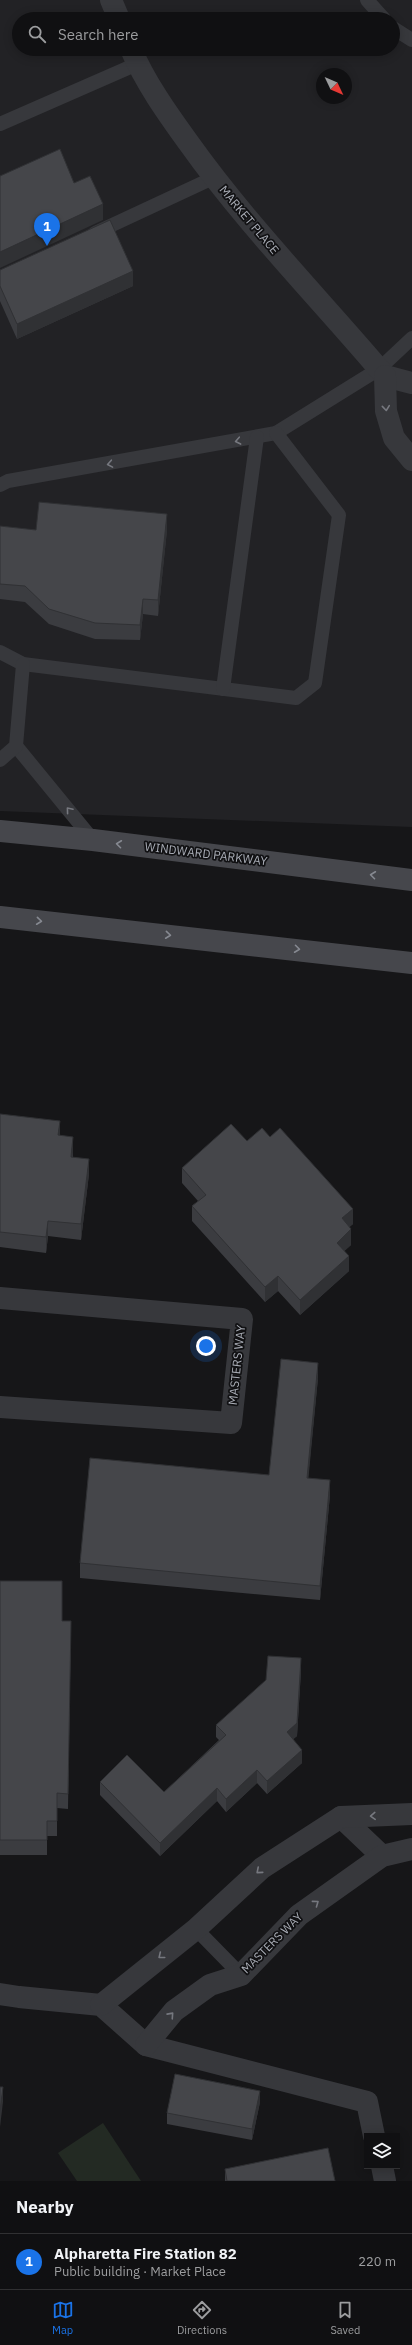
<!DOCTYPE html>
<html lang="en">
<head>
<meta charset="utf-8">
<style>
  body { margin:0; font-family:"IBM Plex Sans",sans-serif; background:#1e1e20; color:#f1f3f6 }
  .controls { position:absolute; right:12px; bottom:12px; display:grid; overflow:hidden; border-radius:0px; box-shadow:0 2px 10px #0003 }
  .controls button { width:36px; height:36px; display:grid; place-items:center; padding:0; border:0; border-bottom:1px solid #303032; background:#101012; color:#f1f3f6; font:20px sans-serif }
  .compass { position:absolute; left:316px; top:68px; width:36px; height:36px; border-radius:50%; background:#101012; box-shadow:0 2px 10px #0003; rotate:134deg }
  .you { position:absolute; left:206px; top:1346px; width:14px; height:14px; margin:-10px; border:3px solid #fff; border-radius:50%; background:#1a73e8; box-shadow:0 0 0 6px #1a73e833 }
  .badge { display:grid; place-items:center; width:26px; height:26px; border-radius:50%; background:#1a73e8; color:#fff; font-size:13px; font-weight:700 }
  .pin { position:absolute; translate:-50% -33px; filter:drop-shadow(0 1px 2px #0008) }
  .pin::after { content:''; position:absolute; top:21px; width:14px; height:12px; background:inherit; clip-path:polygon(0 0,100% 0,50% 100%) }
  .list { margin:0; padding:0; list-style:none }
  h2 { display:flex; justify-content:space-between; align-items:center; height:52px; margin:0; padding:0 16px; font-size:17px }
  h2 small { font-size:13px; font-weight:400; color:#9c9d9f }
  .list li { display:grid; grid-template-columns:26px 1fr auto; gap:12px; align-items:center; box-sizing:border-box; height:56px; padding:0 16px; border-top:1px solid #303032 }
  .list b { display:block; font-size:15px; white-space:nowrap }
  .list p { margin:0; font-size:13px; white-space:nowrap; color:#9c9d9f }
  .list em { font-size:13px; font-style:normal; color:#9c9d9f }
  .icon { flex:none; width:22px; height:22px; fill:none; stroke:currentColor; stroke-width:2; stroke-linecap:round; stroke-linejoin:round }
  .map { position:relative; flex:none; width:412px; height:2181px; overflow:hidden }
  .search { position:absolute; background:#101012; box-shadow:0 2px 10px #0003; left:12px; right:12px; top:12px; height:44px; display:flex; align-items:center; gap:10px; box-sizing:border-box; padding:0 14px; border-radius:22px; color:#9c9d9f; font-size:15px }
  .sheet { height:108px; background:#101012 }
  nav { display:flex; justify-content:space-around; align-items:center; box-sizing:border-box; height:56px; border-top:1px solid #303032; background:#101012; font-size:11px; color:#9c9d9f }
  nav a { display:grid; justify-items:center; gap:2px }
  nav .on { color:#1a73e8 }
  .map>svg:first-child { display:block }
</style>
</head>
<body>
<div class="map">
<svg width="412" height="2181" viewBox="0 0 412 2181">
  <rect width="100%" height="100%" fill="#161618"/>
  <!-- built -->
  <path fill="#222225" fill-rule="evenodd" d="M0,0h412v827l-412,-16zM19,19h374v30h-374zM322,74h24v24h-24z"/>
  <!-- grass -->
  <path fill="#232a23" d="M103,2123l38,58h-64l-19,-28z"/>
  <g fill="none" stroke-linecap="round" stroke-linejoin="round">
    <!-- service -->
    <g stroke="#37383c" stroke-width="14">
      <path d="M367,0l17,19"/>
      <path d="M393,28l19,12"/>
      <path d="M0,124l137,-60"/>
      <path d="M95,233l118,-55"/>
      <path d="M0,485l8,-4 268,-48 103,-64 33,-31"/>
      <path d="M0,652l23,12 273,34 19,-15 24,-168 -63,-82"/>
      <path d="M223,689l34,-252"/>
      <path d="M16,746l77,94"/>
      <path d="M0,760l16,-14 7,-82"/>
      <path d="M196,1929l45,46"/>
    </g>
    <!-- minor -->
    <g stroke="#37383c" stroke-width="22">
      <path d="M111,0l8,19"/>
      <path d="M131,49c14,33 36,64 57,93 59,83 131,156 197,234l27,7"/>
      <path d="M385,376l1,35 8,27 18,22"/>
      <path d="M0,1298l242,21 -11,104 -231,-16"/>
      <path d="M341,1817l41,39"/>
      <path d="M0,1994l19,3 82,8 45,40 221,57 7,34"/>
      <path d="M101,2005l95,-76 66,-61 79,-51 71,-3"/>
      <path d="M146,2045l28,-34 36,-26 31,-10 58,-60 83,-59 30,-7"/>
      <path d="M382,2166l3,15"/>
    </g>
    <!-- secondary -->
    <g stroke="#46474c" stroke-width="22">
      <path d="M0,831l93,9 319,40"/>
      <path d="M0,917l412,46"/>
    </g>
  </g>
  <!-- wall -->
  <g fill="#3b3c40">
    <path d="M0,270l133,16 -116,53 -17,-38z"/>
    <path d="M0,526l36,4h131l-9,86 -15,-2 -3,26 -45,-1 -46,-15 -24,-22 -25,-3z"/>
    <path d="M0,1114l60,22 13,16v5l16,17 -8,66 -33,-4 -2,17 -46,-6z"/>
    <path d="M270,1137l83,87 -4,3 2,18 -7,6 5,20 -49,44 -22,-24 -13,11 -73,-81v-15l6,-5 -16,-18v-15l65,-27z"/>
    <path d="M318,1378l-10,100 22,17 -10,105 -240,-22v-15l189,-88z"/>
    <path d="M0,1581l62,40h9l-3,188 -11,-1v28h-10v19h-47z"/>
    <path d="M301,1671l-4,65 -4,3 9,24 -35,31 -10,-11 -31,29 -9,-11 -57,55 -60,-61v-13l64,10 55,-52 -3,-3v-12z"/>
    <path d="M260,2102l-8,38 -85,-16v-11z"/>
    <path d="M225,2169l110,12h-110z"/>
  </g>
  <!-- shaded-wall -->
  <g fill="#303134">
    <path d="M103,204v16l-103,48v-16z"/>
    <path d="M133,271v15l-116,53v-15z"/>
    <path d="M167,514v16l-9,86v-16z"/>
    <path d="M143,599v15l-3,26v-15z"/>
    <path d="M60,1121v15l-2,-1z"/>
    <path d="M73,1137v15l-2,20v-15z"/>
    <path d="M89,1159v15l-8,66v-16z"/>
    <path d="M353,1209v15l-11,10v-16z"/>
    <path d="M48,1221v15l-2,17v-16z"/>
    <path d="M351,1229v16l-14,13v-15z"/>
    <path d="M349,1256v15l-49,44v-15z"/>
    <path d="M278,1276v15l-13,11v-15z"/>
    <path d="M318,1363v15l-11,115v-15z"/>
    <path d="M330,1480v15l-10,105v-14z"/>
    <path d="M301,1658v13l-4,65 -10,9v-13z"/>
    <path d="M302,1750v13l-35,31v-13z"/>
    <path d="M257,1770v13l-31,29v-13z"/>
    <path d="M217,1788v13l-57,55v-13z"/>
    <path d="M3,2087v15l-3,25v-16z"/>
    <path d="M260,2091v11l-8,38v-11z"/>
  </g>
  <!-- building -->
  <g fill="#45464a" stroke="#303134">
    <path d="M60,149l14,34 16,-7 13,28 -103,48v-76z"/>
    <path d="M110,220l23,51 -116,53 -17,-38v-16z"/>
    <path d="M39,502l128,12 -9,86 -15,-1 -3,26 -45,-2 -46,-14 -24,-23 -25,-2v-58l36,4z"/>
    <path d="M0,1114l60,7 -2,14 15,2 -2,20 18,2 -8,65 -33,-3 -2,16 -46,-5z"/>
    <path d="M231,1124l16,17 15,-13 8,9 10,-9 73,81 -11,9 9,11 -14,14 12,13 -49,44 -22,-24 -13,11 -73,-81 14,-11 -24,-27z"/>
    <path d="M281,1359l37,4 -11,115 23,2 -10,106 -240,-23 10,-105 179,17z"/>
    <path d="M0,1581h62v40h9l-3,173 -11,-1v28h-10v19h-47z"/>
    <path d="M268,1656l33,2 -4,65 -10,9 15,18 -35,31 -10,-11 -31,29 -9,-11 -57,55 -60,-61 27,-27 37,37 62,-57 -10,-10 50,-45z"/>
    <path d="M175,2074l85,17 -8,38 -85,-16z"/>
    <path d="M0,2087h3l-3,24z"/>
    <path d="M328,2148l7,33h-108l-2,-12z"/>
  </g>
  <!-- one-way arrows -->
  <defs><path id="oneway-chevron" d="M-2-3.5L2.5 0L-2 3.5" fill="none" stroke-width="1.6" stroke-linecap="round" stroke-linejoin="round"/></defs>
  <g stroke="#76787f">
    <use href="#oneway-chevron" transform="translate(386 408) rotate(84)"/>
    <use href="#oneway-chevron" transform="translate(238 441) rotate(169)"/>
    <use href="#oneway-chevron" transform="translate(110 464) rotate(170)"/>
    <use href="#oneway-chevron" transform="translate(69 810) rotate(-130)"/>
    <use href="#oneway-chevron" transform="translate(373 1816) rotate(177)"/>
    <use href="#oneway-chevron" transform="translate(259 1871) rotate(139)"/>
    <use href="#oneway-chevron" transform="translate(316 1903) rotate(-36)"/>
    <use href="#oneway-chevron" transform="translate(161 1956) rotate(141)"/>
    <use href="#oneway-chevron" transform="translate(171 2015) rotate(-48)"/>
  </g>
  <g stroke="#868991">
    <use href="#oneway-chevron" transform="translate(119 844) rotate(-173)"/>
    <use href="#oneway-chevron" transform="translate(373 875) rotate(-173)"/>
    <use href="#oneway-chevron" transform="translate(39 921) rotate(6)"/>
    <use href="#oneway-chevron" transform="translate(168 935) rotate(6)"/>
    <use href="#oneway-chevron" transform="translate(297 949) rotate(7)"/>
  </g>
  <g text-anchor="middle" stroke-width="3.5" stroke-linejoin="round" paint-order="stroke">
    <!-- street labels -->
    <g font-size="12" fill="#a9adb6" stroke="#111113">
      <text transform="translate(249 220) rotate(50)" y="4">MARKET PLACE</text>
      <text transform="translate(206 854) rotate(7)" y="4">WINDWARD PARKWAY</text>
      <text transform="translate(237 1365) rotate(-84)" y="4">MASTERS WAY</text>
      <text transform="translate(272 1943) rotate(-45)" y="4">MASTERS WAY</text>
    </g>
  </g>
</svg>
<div class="controls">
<button><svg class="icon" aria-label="layers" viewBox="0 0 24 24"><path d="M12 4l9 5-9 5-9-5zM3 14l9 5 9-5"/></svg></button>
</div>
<svg class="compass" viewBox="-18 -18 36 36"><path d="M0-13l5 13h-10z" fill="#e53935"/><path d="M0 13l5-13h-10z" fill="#9c9d9f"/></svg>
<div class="you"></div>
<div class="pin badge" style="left:47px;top:246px">1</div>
<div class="search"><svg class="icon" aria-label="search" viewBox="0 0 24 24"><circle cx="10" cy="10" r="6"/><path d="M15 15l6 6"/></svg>Search here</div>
</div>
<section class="sheet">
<h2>Nearby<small></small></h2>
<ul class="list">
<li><span class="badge">1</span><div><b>Alpharetta Fire Station 82</b><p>Public building · Market Place</p></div><em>220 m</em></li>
</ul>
</section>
<nav>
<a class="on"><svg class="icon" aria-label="map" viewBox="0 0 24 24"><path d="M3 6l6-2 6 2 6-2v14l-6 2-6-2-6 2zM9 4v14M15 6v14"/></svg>Map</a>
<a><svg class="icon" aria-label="directions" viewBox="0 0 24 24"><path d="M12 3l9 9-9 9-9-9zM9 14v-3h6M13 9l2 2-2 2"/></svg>Directions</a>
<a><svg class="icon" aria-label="saved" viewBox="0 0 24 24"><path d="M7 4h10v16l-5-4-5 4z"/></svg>Saved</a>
</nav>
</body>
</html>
